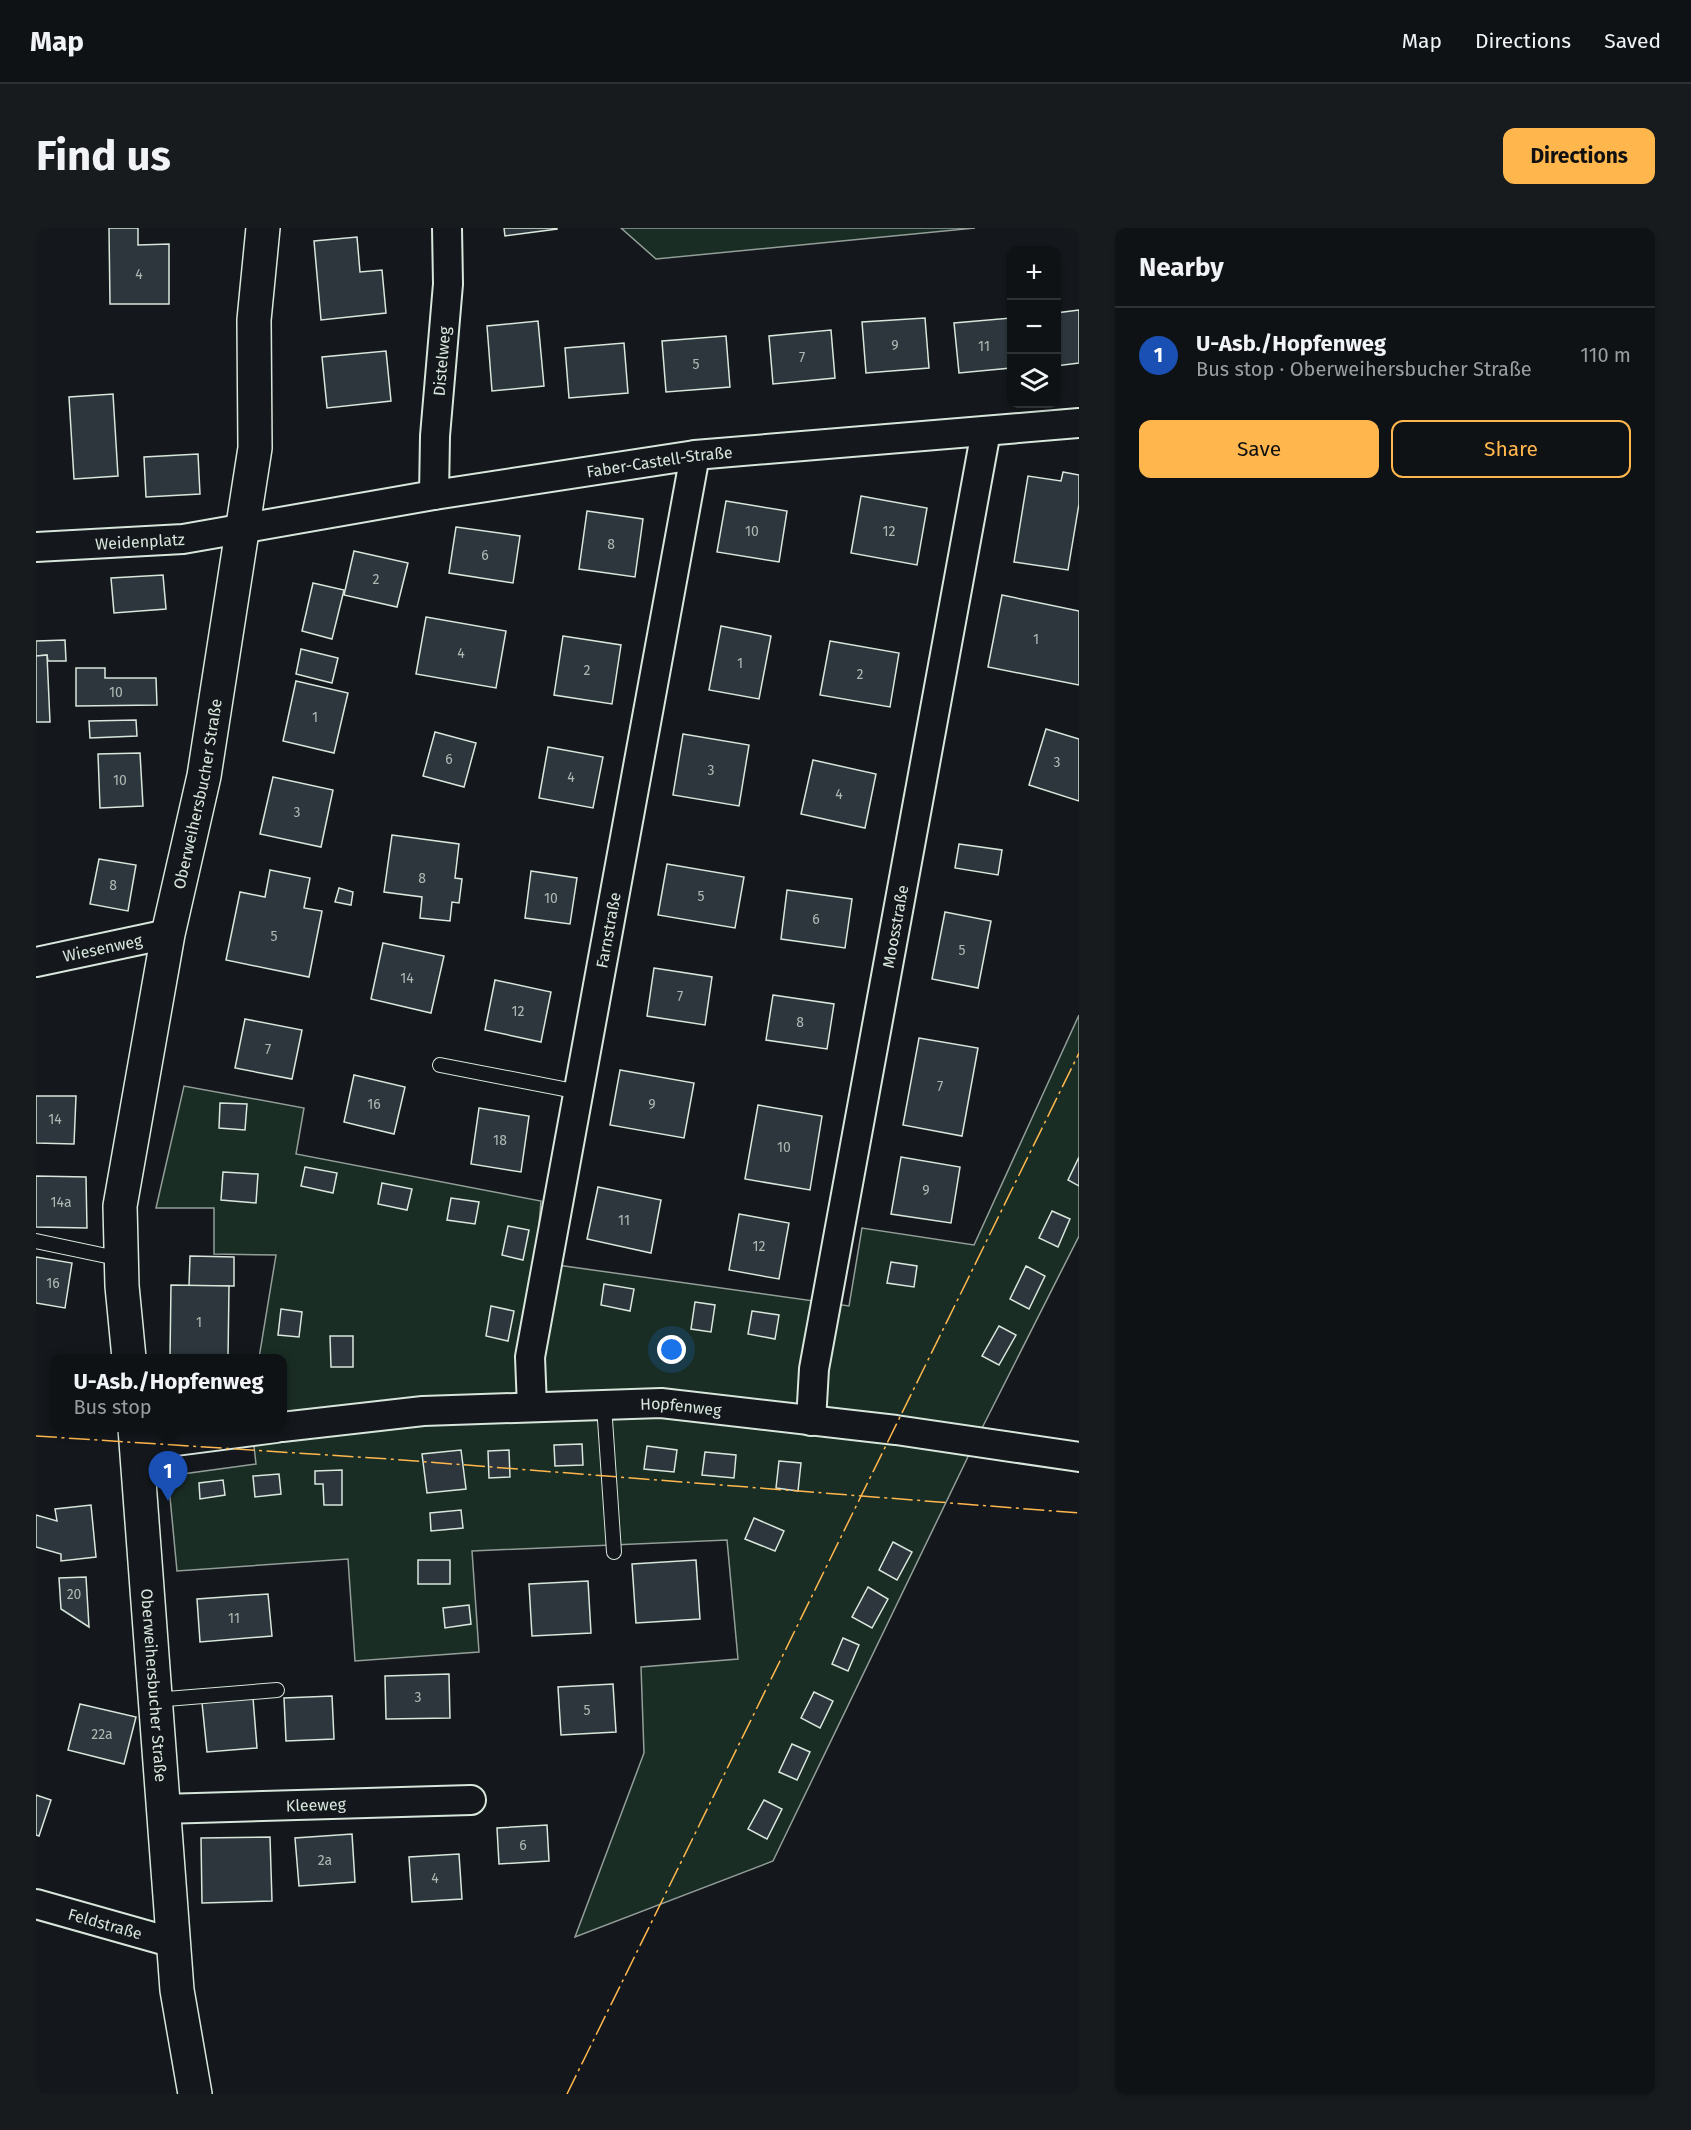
<!DOCTYPE html>
<html lang="en">
<head>
<meta charset="utf-8">
<style>
  body { margin:0; font-family:"Fira Sans",sans-serif; background:#181b1e; color:#f1f3f6 }
  .controls { position:absolute; right:18px; top:18px; display:grid; overflow:hidden; border-radius:12px; box-shadow:0 2px 4px #0004 }
  .controls button { width:54px; height:54px; display:grid; place-items:center; padding:0; border:0; border-bottom:2px solid #2f3234; background:#0f1215; color:#f1f3f6; font:30px sans-serif }
  .you { position:absolute; left:636px; top:1122px; width:21px; height:21px; margin:-15px; border:4px solid #fff; border-radius:50%; background:#1a73e8; box-shadow:0 0 0 9px #1a73e833 }
  .badge { display:grid; place-items:center; width:39px; height:39px; border-radius:50%; background:#ffb74d; color:#fff; font-size:20px; font-weight:700 }
  .pin { position:absolute; translate:-50% -50px; filter:drop-shadow(0 2px 3px #0008) }
  .pin::after { content:''; position:absolute; top:32px; width:21px; height:18px; background:inherit; clip-path:polygon(0 0,100% 0,50% 100%) }
  .popup { position:absolute; left:14px; top:1126px; width:237px; height:78px; box-sizing:border-box; display:grid; place-content:center; border-radius:12px; background:#0f1215; filter:drop-shadow(0 2px 4px #0005); font-size:20px; white-space:nowrap; color:#9b9ea0 }
  .popup b { font-size:22px; color:#f1f3f6 }
  .popup::after { content:''; position:absolute; left:50%; top:100%; margin-left:-12px; border:12px solid transparent; border-top-color:#0f1215 }
  .list { margin:0; padding:0; list-style:none }
  h2 { display:flex; justify-content:space-between; align-items:center; height:78px; margin:0; padding:0 24px; font-size:26px }
  h2 small { font-size:20px; font-weight:400; color:#9b9ea0 }
  .list li { display:grid; grid-template-columns:39px 1fr auto; gap:18px; align-items:center; box-sizing:border-box; height:96px; padding:0 24px; border-top:2px solid #2f3234 }
  .list b { display:block; font-size:22px; white-space:nowrap }
  .list p { margin:0; font-size:20px; white-space:nowrap; color:#9b9ea0 }
  .list em { font-size:20px; font-style:normal; color:#9b9ea0 }
  .actions { display:flex; gap:12px; padding:18px 24px }
  .actions a { flex:1; padding:14px 0; border:2px solid #ffb74d; border-radius:12px; text-align:center; font-size:21px; color:#ffb74d }
  .actions .main { background:#ffb74d; color:#111 }
  .icon { flex:none; width:33px; height:33px; fill:none; stroke:currentColor; stroke-width:2; stroke-linecap:round; stroke-linejoin:round }
  .map { position:relative; flex:none; width:1043px; height:1866px; overflow:hidden; border-radius:12px }
  header { display:flex; align-items:center; gap:36px; box-sizing:border-box; height:84px; padding:0 30px; background:#0f1215; border-bottom:2px solid #2f3234 }
  header strong { font-size:28px }
  nav { display:flex; gap:33px; margin-inline-start:auto; font-size:21px }
  .intro { display:flex; align-items:center; justify-content:space-between; box-sizing:border-box; height:144px; padding:0 36px }
  h1 { margin:0; font-size:42px }
  .button { padding:15px 27px; border-radius:12px; background:#ffb74d; color:#111; font-size:21px; font-weight:700 }
  main { display:flex; gap:36px; padding:0 36px }
  aside { flex:1; background:#0f1215; border-radius:12px; box-shadow:0 2px 4px #0004 }
  .map>svg:first-child { display:block }
</style>
</head>
<body>
<header>
<strong>Map</strong>
<nav><a>Map</a><a>Directions</a><a>Saved</a></nav>
</header>
<div class="intro"><h1>Find us</h1><a class="button">Directions</a></div>
<main>
<div class="map">
<svg width="1043" height="1866" viewBox="0 0 1043 1866">
  <rect width="100%" height="100%" fill="#14181c"/>
  <!-- green -->
  <g fill="#1a2d24" stroke="#939e99" stroke-width="1.5">
    <path d="M585,0h354l-319,31z"/>
    <path d="M1043,787v221l-101,200 -205,425 -198,76 69,-184 -3,-86 97,-8 -11,-119 -255,11 7,101 -124,9 -7,-102 -171,12 -9,-95 88,-12 -4,-36h30v-70h-23l17,-103 -62,-1v-46h-58l28,-122 120,22 -8,46 245,47 -5,61 313,44 13,-78 112,17z"/>
  </g>
  <!-- building -->
  <g fill="#2c363c" stroke="#d8e6dc" stroke-width="1.5">
    <path d="M73,0h29v17l31,-1v60h-59z"/>
    <path d="M468,0h53v1l-52,7z"/>
    <path d="M321,9l3,35 22,-2 4,43 -65,7 -7,-79z"/>
    <path d="M1043,82v53l-23,3v-53z"/>
    <path d="M889,90l4,50 -63,5 -4,-51z"/>
    <path d="M975,90v50l-52,5 -5,-50z"/>
    <path d="M502,93l6,65 -52,5 -5,-65z"/>
    <path d="M795,102l4,48 -62,6 -4,-48z"/>
    <path d="M690,108l4,51 -64,5 -4,-51z"/>
    <path d="M588,115l4,50 -59,5 -4,-50z"/>
    <path d="M350,123l5,50 -64,7 -5,-51z"/>
    <path d="M77,166l5,82 -44,3 -5,-82z"/>
    <path d="M162,226l2,40 -54,3 -2,-40z"/>
    <path d="M1027,244l16,3v29l-11,66 -54,-8 14,-86 33,5z"/>
    <path d="M825,268l66,12 -10,57 -66,-12z"/>
    <path d="M690,273l61,10 -8,51 -62,-10z"/>
    <path d="M551,283l56,8 -8,58 -56,-8z"/>
    <path d="M420,299l64,9 -7,47 -64,-10z"/>
    <path d="M318,323l54,12 -11,44 -53,-12z"/>
    <path d="M127,347l3,34 -52,4 -3,-35z"/>
    <path d="M277,355l31,7 -12,49 -30,-8z"/>
    <path d="M966,367l77,16v74l-91,-18z"/>
    <path d="M390,389l80,14 -10,57 -80,-14z"/>
    <path d="M685,398l50,10 -12,63 -50,-9z"/>
    <path d="M527,408l58,9 -9,59 -58,-9z"/>
    <path d="M29,412l1,21h-18l-1,-6 -11,1v-15z"/>
    <path d="M794,413l69,12 -9,54 -70,-12z"/>
    <path d="M265,421l37,9 -6,25 -36,-9z"/>
    <path d="M11,427l3,67h-14v-66z"/>
    <path d="M40,440h29v10h51l1,27 -81,1z"/>
    <path d="M260,453l52,12 -14,60 -51,-12z"/>
    <path d="M100,492l1,16 -47,2 -1,-17z"/>
    <path d="M1010,501l33,10v62l-50,-16z"/>
    <path d="M399,504l41,11 -12,44 -41,-11z"/>
    <path d="M647,506l66,11 -10,61 -66,-11z"/>
    <path d="M512,519l55,10 -10,51 -54,-10z"/>
    <path d="M104,525l3,53 -43,2 -2,-54z"/>
    <path d="M777,532l63,14 -11,54 -64,-14z"/>
    <path d="M237,549l60,13 -12,57 -61,-13z"/>
    <path d="M356,607l67,9 -4,34 7,1 -3,24 -7,-1 -2,19 -30,-3 2,-21 -38,-5z"/>
    <path d="M923,616l43,6 -4,25 -43,-7z"/>
    <path d="M63,631l37,6 -8,46 -38,-7z"/>
    <path d="M631,636l77,13 -9,51 -77,-13z"/>
    <path d="M234,642l40,8 -6,30 18,3 -13,66 -83,-17 14,-68 25,5z"/>
    <path d="M495,643l46,7 -7,46 -45,-6z"/>
    <path d="M303,660l14,4 -2,13 -16,-3z"/>
    <path d="M751,662l65,9 -7,49 -64,-9z"/>
    <path d="M909,684l46,9 -13,67 -46,-9z"/>
    <path d="M347,715l61,13 -13,57 -60,-14z"/>
    <path d="M618,740l58,9 -7,48 -58,-9z"/>
    <path d="M459,752l56,12 -10,50 -56,-12z"/>
    <path d="M737,767l61,9 -7,45 -61,-9z"/>
    <path d="M209,791l57,11 -10,49 -57,-11z"/>
    <path d="M883,810l59,10 -16,88 -59,-11z"/>
    <path d="M584,842l74,13 -10,55 -74,-13z"/>
    <path d="M318,847l51,12 -11,47 -50,-12z"/>
    <path d="M0,868h40l-2,48 -38,-1z"/>
    <path d="M184,875l27,1 -2,26 -26,-2z"/>
    <path d="M722,877l64,11 -12,74 -65,-11z"/>
    <path d="M443,880l50,8 -8,56 -50,-8z"/>
    <path d="M865,929l59,10 -9,56 -60,-9z"/>
    <path d="M1043,929v29l-11,-6z"/>
    <path d="M269,939l32,6 -4,20 -32,-7z"/>
    <path d="M187,944l35,2 -2,29 -35,-3z"/>
    <path d="M0,948l50,1 1,51 -51,-1z"/>
    <path d="M346,955l30,6 -5,21 -29,-6z"/>
    <path d="M562,959l63,13 -10,53 -64,-14z"/>
    <path d="M415,970l28,4 -4,22 -28,-4z"/>
    <path d="M1016,983l18,8 -12,28 -19,-9z"/>
    <path d="M703,986l50,9 -10,56 -50,-9z"/>
    <path d="M472,998l21,4 -6,30 -21,-5z"/>
    <path d="M154,1028l44,1v29h-45z"/>
    <path d="M0,1029l36,6 -7,45 -29,-5z"/>
    <path d="M855,1034l26,4 -3,21 -27,-4z"/>
    <path d="M990,1038l19,10 -16,33 -19,-10z"/>
    <path d="M568,1056l30,5 -4,22 -29,-6z"/>
    <path d="M135,1057l58,1 -1,72h-58z"/>
    <path d="M659,1074l20,3 -4,27 -20,-3z"/>
    <path d="M455,1078l23,5 -6,30 -22,-5z"/>
    <path d="M245,1081l21,3 -3,25 -21,-2z"/>
    <path d="M716,1083l27,4 -4,24 -27,-5z"/>
    <path d="M963,1098l17,9 -17,30 -17,-9z"/>
    <path d="M294,1108h23v31h-22z"/>
    <path d="M546,1216l1,21 -28,1 -1,-21z"/>
    <path d="M611,1218l30,4 -3,22 -30,-3z"/>
    <path d="M425,1222l5,39 -39,4 -5,-39z"/>
    <path d="M473,1222l1,27 -21,1 -1,-27z"/>
    <path d="M669,1224l31,3 -2,23 -32,-3z"/>
    <path d="M743,1233l22,2 -3,28 -22,-3z"/>
    <path d="M306,1242v35h-18l-1,-21h-8v-13z"/>
    <path d="M243,1246l2,20 -26,3 -2,-21z"/>
    <path d="M187,1252l2,15 -25,4 -1,-16z"/>
    <path d="M55,1277l5,52 -35,4v-7l-25,-7v-32l21,6 -2,-12z"/>
    <path d="M425,1282l2,18 -32,3 -1,-18z"/>
    <path d="M718,1290l30,13 -9,20 -30,-12z"/>
    <path d="M857,1314l19,10 -15,28 -18,-10z"/>
    <rect x="382" y="1332" width="32" height="24"/>
    <path d="M660,1332l4,59 -64,4 -4,-59z"/>
    <path d="M50,1349l3,50 -28,-18 -2,-31z"/>
    <path d="M552,1353l3,52 -59,3 -3,-52z"/>
    <path d="M832,1359l20,12 -16,29 -20,-11z"/>
    <path d="M232,1366l4,42 -72,6 -3,-43z"/>
    <path d="M433,1377l2,19 -26,4 -2,-20z"/>
    <path d="M807,1410l16,7 -11,26 -16,-7z"/>
    <path d="M413,1446l1,44 -64,1 -1,-43z"/>
    <path d="M577,1456l3,48 -55,3 -3,-48z"/>
    <path d="M778,1464l19,9 -13,27 -19,-10z"/>
    <path d="M296,1468l2,43 -48,2 -2,-43z"/>
    <path d="M217,1470l4,50 -50,4 -5,-49z"/>
    <path d="M44,1476l56,13 -12,47 -56,-14z"/>
    <path d="M756,1516l18,8 -13,28 -18,-8z"/>
    <path d="M0,1567l15,5 -12,36 -3,-1z"/>
    <path d="M728,1572l18,9 -15,30 -19,-10z"/>
    <path d="M511,1597l2,36 -50,3 -2,-36z"/>
    <path d="M316,1606l3,48 -56,4 -4,-48z"/>
    <path d="M234,1609l2,64 -70,2 -1,-65z"/>
    <path d="M423,1626l3,45 -50,3 -3,-45z"/>
  </g>
  <g fill="none" stroke-linecap="round" stroke-linejoin="round">
    <defs>
      <g id="service">
        <path d="M404,837l139,27"/>
        <path d="M0,1013l85,18"/>
        <path d="M568,1177l10,147"/>
        <path d="M118,1472l123,-10"/>
      </g>
      <g id="minor">
        <path id="s1" d="M398,267l1,-59 13,-152 -1,-56"/>
        <path id="s2" d="M0,319l147,-8 251,-44 261,-40 384,-32"/>
        <path id="s3" d="M0,734l132,-28"/>
        <path id="s4" d="M496,1179l-2,-50 165,-902"/>
        <path id="s5" d="M775,1193l3,-52 172,-938"/>
        <path id="s6" d="M246,1199l141,-16 238,-8 235,27 183,27"/>
        <path d="M101,1218l139,-18"/>
        <path id="s7" d="M126,1581l309,-9"/>
        <path id="s8" d="M0,1676l138,39"/>
      </g>
      <g id="tertiary">
        <path id="s9" d="M93,1130l-7,-72 -2,-80 48,-272 36,-158 51,-328 -1,-128 9,-92"/>
        <path id="s10" d="M99,1200l42,562 18,104"/>
      </g>
    </defs>
    <!-- service casing -->
    <use href="#service" stroke="#d8e6dc" stroke-width="16"/>
    <!-- minor casing -->
    <use href="#minor" stroke="#d8e6dc" stroke-width="32"/>
    <!-- tertiary casing -->
    <use href="#tertiary" stroke="#d8e6dc" stroke-width="36"/>
    <!-- service -->
    <use href="#service" stroke="#14181c" stroke-width="14"/>
    <!-- minor -->
    <use href="#minor" stroke="#14181c" stroke-width="28"/>
    <!-- tertiary -->
    <use href="#tertiary" stroke="#14181c" stroke-width="33"/>
    <!-- power -->
    <g stroke="#ffb74d" stroke-width="1.5" stroke-dasharray="21 4.5 3 4.5" stroke-linecap="butt">
      <path d="M0,1208l353,23 690,54"/>
      <path d="M531,1866l512,-1041"/>
    </g>
  </g>
  <g text-anchor="middle" stroke-width="4.5" stroke-linejoin="round" paint-order="stroke">
    <!-- number labels -->
    <g font-size="14" fill="#adbab4">
      <text x="103" y="51">4</text>
      <text x="859" y="122">9</text>
      <text x="948" y="123">11</text>
      <text x="766" y="134">7</text>
      <text x="660" y="141">5</text>
      <text x="716" y="308">10</text>
      <text x="853" y="308">12</text>
      <text x="575" y="321">8</text>
      <text x="449" y="332">6</text>
      <text x="340" y="356">2</text>
      <text x="1000" y="416">1</text>
      <text x="425" y="430">4</text>
      <text x="704" y="440">1</text>
      <text x="551" y="447">2</text>
      <text x="824" y="451">2</text>
      <text x="80" y="469">10</text>
      <text x="279" y="494">1</text>
      <text x="413" y="536">6</text>
      <text x="1021" y="539">3</text>
      <text x="675" y="547">3</text>
      <text x="535" y="554">4</text>
      <text x="84" y="557">10</text>
      <text x="803" y="571">4</text>
      <text x="261" y="589">3</text>
      <text x="386" y="655">8</text>
      <text x="77" y="662">8</text>
      <text x="665" y="673">5</text>
      <text x="515" y="675">10</text>
      <text x="780" y="696">6</text>
      <text x="238" y="713">5</text>
      <text x="926" y="727">5</text>
      <text x="371" y="755">14</text>
      <text x="644" y="773">7</text>
      <text x="482" y="788">12</text>
      <text x="764" y="799">8</text>
      <text x="232" y="826">7</text>
      <text x="904" y="863">7</text>
      <text x="338" y="881">16</text>
      <text x="616" y="881">9</text>
      <text x="19" y="896">14</text>
      <text x="464" y="917">18</text>
      <text x="748" y="924">10</text>
      <text x="890" y="967">9</text>
      <text x="25" y="979">14a</text>
      <text x="588" y="997">11</text>
      <text x="723" y="1023">12</text>
      <text x="17" y="1060">16</text>
      <text x="163" y="1099">1</text>
      <text x="38" y="1371">20</text>
      <text x="198" y="1395">11</text>
      <text x="382" y="1474">3</text>
      <text x="551" y="1487">5</text>
      <text x="66" y="1511">22a</text>
      <text x="487" y="1622">6</text>
      <text x="289" y="1637">2a</text>
      <text x="399" y="1655">4</text>
    </g>
    <!-- street labels -->
    <g font-size="16" fill="#d8e6dc" stroke="#14181c">
      <text dy="6" stroke="none"><textPath href="#s1" startOffset="134">Distelweg</textPath></text>
      <text dy="6" stroke="none"><textPath href="#s2" startOffset="630">Faber-Castell-Straße</textPath></text>
      <text dy="6" stroke="none"><textPath href="#s2" startOffset="104">Weidenplatz</textPath></text>
      <text dy="6" stroke="none"><textPath href="#s9" startOffset="572">Oberweihersbucher Straße</textPath></text>
      <text dy="6" stroke="none"><textPath href="#s5" startOffset="502">Moosstraße</textPath></text>
      <text dy="6" stroke="none"><textPath href="#s4" startOffset="484">Farnstraße</textPath></text>
      <text dy="6" stroke="none"><textPath href="#s3" startOffset="68">Wiesenweg</textPath></text>
      <text dy="6" stroke="none"><textPath href="#s6" startOffset="400">Hopfenweg</textPath></text>
      <text dy="6" stroke="none"><textPath href="#s10" startOffset="258">Oberweihersbucher Straße</textPath></text>
      <text dy="6" stroke="none"><textPath href="#s7" startOffset="154">Kleeweg</textPath></text>
      <text dy="6" stroke="none"><textPath href="#s8" startOffset="72">Feldstraße</textPath></text>
    </g>
  </g>
</svg>
<div class="controls">
<button>+</button>
<button>−</button>
<button><svg class="icon" aria-label="layers" viewBox="0 0 24 24"><path d="M12 4l9 5-9 5-9-5zM3 14l9 5 9-5"/></svg></button>
</div>
<div class="you"></div>
<div class="pin badge" style="left:132px;top:1273px;background:#1a4fb4">1</div>
<div class="popup"><b>U-Asb./Hopfenweg</b>Bus stop</div>
</div>
<aside>
<h2>Nearby<small></small></h2>
<ul class="list">
<li><span class="badge" style="background:#1a4fb4">1</span><div><b>U-Asb./Hopfenweg</b><p>Bus stop · Oberweihersbucher Straße</p></div><em>110 m</em></li>
</ul>
<div class="actions"><a class="main">Save</a><a>Share</a></div>
</aside>
</main>
</body>
</html>
